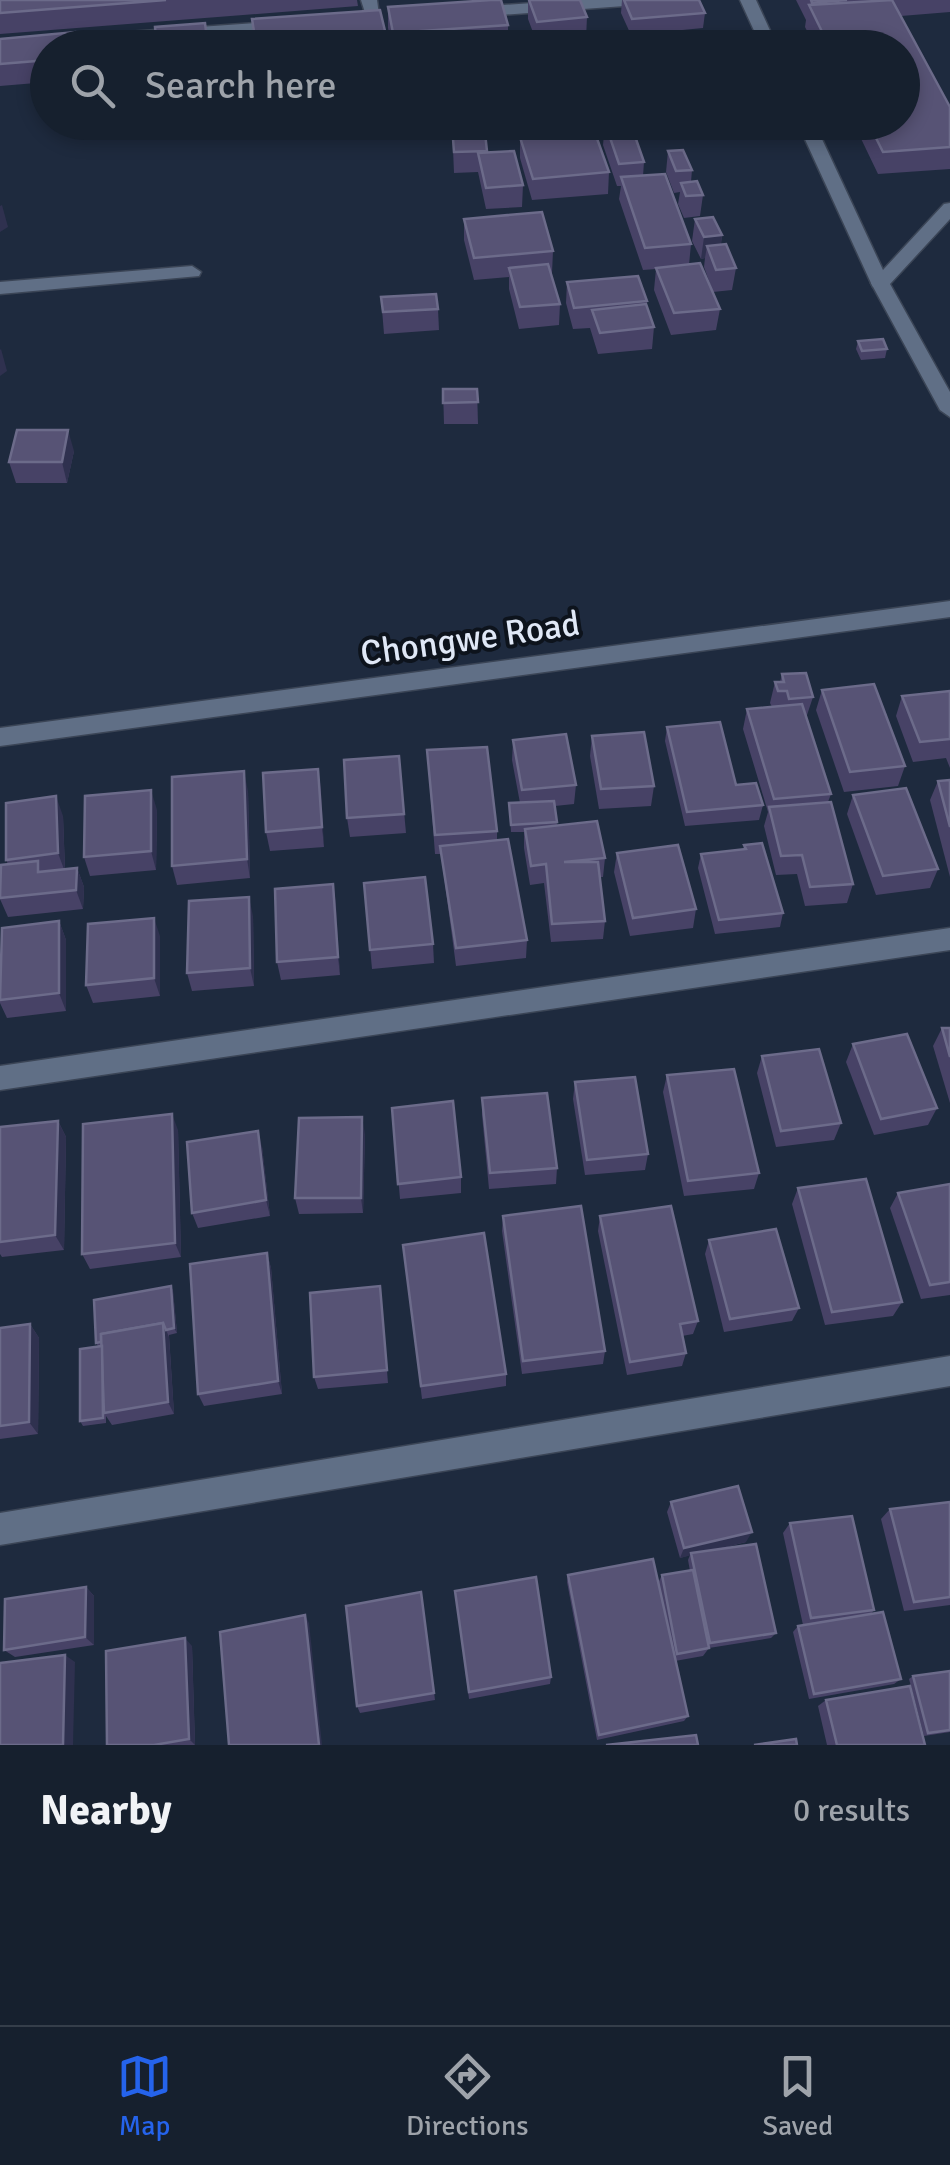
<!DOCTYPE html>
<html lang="en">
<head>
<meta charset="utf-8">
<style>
  body { margin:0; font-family:Signika,sans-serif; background:#1f2836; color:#f1f3f6 }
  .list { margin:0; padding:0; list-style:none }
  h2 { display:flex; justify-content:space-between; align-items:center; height:130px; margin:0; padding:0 40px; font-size:42px }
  h2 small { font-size:32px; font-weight:400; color:#9ea3aa }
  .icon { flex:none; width:55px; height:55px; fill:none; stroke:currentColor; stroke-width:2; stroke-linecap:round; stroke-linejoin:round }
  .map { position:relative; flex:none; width:950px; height:1745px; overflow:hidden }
  .search { position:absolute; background:#16202e; box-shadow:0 5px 15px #0003; left:30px; right:30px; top:30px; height:110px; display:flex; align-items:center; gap:25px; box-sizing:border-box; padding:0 35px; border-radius:55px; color:#9ea3aa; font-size:38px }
  .sheet { height:280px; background:#16202e }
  nav { display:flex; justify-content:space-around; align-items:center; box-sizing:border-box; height:140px; border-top:2px solid #353e4a; background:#16202e; font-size:28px; color:#9ea3aa }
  nav a { display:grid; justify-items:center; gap:5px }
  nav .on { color:#2563eb }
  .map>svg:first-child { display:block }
</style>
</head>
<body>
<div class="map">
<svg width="950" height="1745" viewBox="0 0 950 1745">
  <rect width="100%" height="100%" fill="#1e2a3e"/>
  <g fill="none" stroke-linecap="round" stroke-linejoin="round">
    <defs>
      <path id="service" d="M192,266l9,6 -2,4 -199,18v-12z"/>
      <g id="minor">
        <path d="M361,0h16l3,22h-12z"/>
        <path d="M575,0h71l-8,5 -164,12 -8,-5 8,-5z"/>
        <path d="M740,0h16l22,48h-16z"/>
        <path d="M284,21l8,5 -2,3 -290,22v-10z"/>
        <path d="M797,122h17l75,161 -2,4h-14l-2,-4z"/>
        <path d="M950,928v22l-950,140v-24z"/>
        <path d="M950,1356v30l-950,159v-32z"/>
      </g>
      <g id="tertiary">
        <path d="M950,203v16l-60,65 60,108v25l-10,-7 -69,-127 73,-79z"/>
        <path d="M950,601v16l-950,129v-18z"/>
      </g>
    </defs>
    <!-- service casing -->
    <use href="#service" stroke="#3b4556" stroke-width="3"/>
    <!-- minor casing -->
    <use href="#minor" stroke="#3b4556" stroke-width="3"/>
    <!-- tertiary casing -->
    <use href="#tertiary" stroke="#3b4556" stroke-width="3"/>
    <!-- service -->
    <use href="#service" fill="#606f86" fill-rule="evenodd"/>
    <!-- minor -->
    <use href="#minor" fill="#606f86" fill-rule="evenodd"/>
    <!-- tertiary -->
    <use href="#tertiary" fill="#606f86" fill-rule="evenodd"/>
  </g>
  <!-- wall -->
  <g fill="#474266">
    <path d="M0,0h357l1,6 -358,28z"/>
    <path d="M528,0h52l7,17 -1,22 -49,4 -9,-24z"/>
    <path d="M622,0h77l6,13 -2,15 -72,7 -10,-22z"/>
    <path d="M796,0h154v12l-49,4 49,91v62l-72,5 -25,-52h49v-74h-86l-11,-21 1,-7z"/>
    <path d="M388,7l120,18v21l-22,2h-94l-4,-20z"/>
    <path d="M252,19l134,16v13h-130z"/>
    <path d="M75,32l3,16h-30v34l-48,4v-47z"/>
    <path d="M605,123l39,39 -1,14 48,68 -2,21 31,44 -4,21 -45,5 -17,-45 2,-21 -13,1 -24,-71 2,-13h-4l-14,-41z"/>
    <path d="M484,124l3,28 36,33 -1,22 -36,2 -8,-37 -24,1 -2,-48z"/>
    <path d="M520,137l89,35 -1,22 -76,6 -12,-42z"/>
    <path d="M668,151l24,19 -1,12 12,13 -3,21 -16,2 -6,-14 2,-12 -6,1 -8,-21z"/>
    <path d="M464,219l89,32 -1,22h-1l9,31 -1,21 -40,4 -10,-40v-12l-35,3 -10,-40z"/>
    <path d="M695,219l27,16 -1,9 15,24 -4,22 -19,2 -9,-25 1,-9 -4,1 -9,-18z"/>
    <path d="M567,282l80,19v6l7,20 -2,22 -54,5 -8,-26 -17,1 -7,-26z"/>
    <path d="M381,297l57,12 1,21 -55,4z"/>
    <path d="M858,341l29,8 -2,9 -24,2 -5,-11z"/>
    <path d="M443,389h34l1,35h-34z"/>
    <path d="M74,451l-7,32h-51l-7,-21z"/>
    <path d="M782,674l31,23 -7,21 25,76 -3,8 25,82 -6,19 -42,3 -8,-32 -21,1 -12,-49 4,-14 -25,-83 4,-20 25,-2 -2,-4 5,-21h5z"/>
    <path d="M822,690l83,76 -7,20 -54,6 -28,-82z"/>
    <path d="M950,691v77l-4,-10 -33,4 -17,-46 6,-20z"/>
    <path d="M667,727l69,58 27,20 -4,15 -74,6 -20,-85z"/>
    <path d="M592,736l62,50 -3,20 -52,3 -9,-53z"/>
    <path d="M513,740l63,45 -2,19 -19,2 2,19 48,33 -2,19h-3l5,44 -2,18 -52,3 -7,-59 -14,2 -6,-37v-16h-13l-2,-29h11l-8,-43z"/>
    <path d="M427,750l70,81v9l30,100 -1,18 -70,8 -15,-112h-6z"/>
    <path d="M399,756l7,77 -56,4 -3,-19z"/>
    <path d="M318,769l6,78 -54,4 -4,-19z"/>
    <path d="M950,780v97l-20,-77 8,-19z"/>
    <path d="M248,791l2,87 -73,7 -5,-19z"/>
    <path d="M853,795l85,74 -8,19 -54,7 -29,-81z"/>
    <path d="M157,810l-1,60 -66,6 -6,-19z"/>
    <path d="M63,816l2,53 12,-1 7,19 -1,22 -75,8 -8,-18 8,-35 -2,-4z"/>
    <path d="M744,845l39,68 -3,14 -65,7 -17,-66 3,-14 42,-4z"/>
    <path d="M617,853l79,56 -3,19 -63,8 -16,-64z"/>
    <path d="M364,883l69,61 1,19 -62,6z"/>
    <path d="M333,884l7,91 -59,5 -4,-18z"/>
    <path d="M253,916l1,70 -62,5 -5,-18z"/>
    <path d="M59,921l7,19v71l-59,7 -7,-15v-35z"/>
    <path d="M160,936v60l-67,7 -7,-18z"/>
    <path d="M942,1028h8v75l-17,-57z"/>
    <path d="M853,1044l84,64 -9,17 -54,10 -28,-73z"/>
    <path d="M762,1056l79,67 -7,17 -58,7 -19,-74z"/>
    <path d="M667,1075l92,98 -5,16 -70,7 -21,-104z"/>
    <path d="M575,1082l73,72 -3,16 -60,5 -12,-76z"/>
    <path d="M482,1098l75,70 -1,16 -67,5 -7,-74z"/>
    <path d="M392,1108l69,69v16l-61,6z"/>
    <path d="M58,1121l8,16 -2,113 -62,7 -2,-3v-127z"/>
    <path d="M178,1130l3,127 -91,12 -8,-15z"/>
    <path d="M365,1134l-2,79 -64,1 -4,-16z"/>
    <path d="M262,1147l8,69 -72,12 -6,-15z"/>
    <path d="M950,1184v111l-29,4 -31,-91 8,-15z"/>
    <path d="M798,1188l104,114 -9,14 -68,9 -33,-121z"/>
    <path d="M503,1216l102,135 -2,13 -81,10 -20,-143z"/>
    <path d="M600,1216l98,105 -5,13 -11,2 4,17 -4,13 -55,9 -29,-144z"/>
    <path d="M709,1240l90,68 -7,13 -68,11 -19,-78z"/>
    <path d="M403,1245l103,129v12l-84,13z"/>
    <path d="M267,1253l4,15 11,126 -78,12 -6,-12z"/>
    <path d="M171,1286l2,5 4,42 -8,2 5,79 -62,11 -6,-9v7l-23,3 -3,-5 18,-75 -2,-3z"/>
    <path d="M380,1286l8,97 -70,6 -4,-12z"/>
    <path d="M30,1324l9,14 -1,96 -38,5v-111z"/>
    <path d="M671,1502l75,40 -31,8 61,83 -5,5 -62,10 -6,8 -28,5 13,55 -4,5 -87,19 -30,-158 1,-7 90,8 4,-8 28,-4 -2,-11 2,-5 -10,3 -13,-46z"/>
    <path d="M950,1502v103l-46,6 -23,-92 9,-10z"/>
    <path d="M790,1523l84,87 -4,5 31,64 -7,5 -85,15 -16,-67 5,-6 5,-1 -20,-92z"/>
    <path d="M86,1587l8,9v49l-79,12 -11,-7z"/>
    <path d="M455,1591l96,86 -1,7 -81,15z"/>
    <path d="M421,1592l14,108 -75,13 -3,-7z"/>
    <path d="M192,1646l3,99h-88z"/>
    <path d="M950,1671v61l-26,4 -15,-57 4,-3z"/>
    <path d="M826,1700l99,45h-98l-9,-39z"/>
  </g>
  <!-- shaded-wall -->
  <g fill="#2f314f">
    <path d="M2,205l6,22 -8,5v-26z"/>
    <path d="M722,235l-3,21 -12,-10 -2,12 -4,1 3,-22z"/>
    <path d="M1,349l6,22 -7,5v-26z"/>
    <path d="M68,430l6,21 -7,32 -5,-21z"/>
    <path d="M318,769l3,20 3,58 -2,-20z"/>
    <path d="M244,771l4,20 2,87 -3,-19z"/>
    <path d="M151,790l6,20 -1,60 -5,-19z"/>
    <path d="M56,796l7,20 2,56 -7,-19z"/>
    <path d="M77,868l7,19 -1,22 -7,-19z"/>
    <path d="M333,884l3,19 4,72 -2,-18z"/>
    <path d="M249,897l4,19 1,70 -4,-18z"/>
    <path d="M154,918l6,18v60l-6,-18z"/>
    <path d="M59,921l7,19v71l-7,-18z"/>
    <path d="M172,1114l6,16 3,127 -6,-14z"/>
    <path d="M362,1117l3,17 -2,79 -2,-15z"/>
    <path d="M58,1121l8,16 -2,113 -9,-15z"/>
    <path d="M258,1131l4,16 8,69 -4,-16z"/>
    <path d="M267,1253l4,15 11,126 -4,-13z"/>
    <path d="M171,1286l2,5 4,42 -3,-5z"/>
    <path d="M163,1323l6,14 5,77 -6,-12z"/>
    <path d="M30,1324l9,14 -1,96 -9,-12z"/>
    <path d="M752,1532l-6,10 -66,16 4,-10z"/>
    <path d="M86,1587l8,9v49l-9,-8z"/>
    <path d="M305,1615l4,8 13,122h-3z"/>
    <path d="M185,1638l7,8 3,99 -6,-6z"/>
    <path d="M65,1655l10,7 -2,83h-10z"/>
  </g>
  <!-- building -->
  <g fill="#575375" stroke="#6c6b8a" stroke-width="2.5">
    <path d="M0,0h166l-166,13z"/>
    <path d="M491,0h10l7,25 -115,8 -5,-26z"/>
    <path d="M529,0h51l7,17 -50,5z"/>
    <path d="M624,0h75l6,13 -73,6z"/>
    <path d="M811,0h36l-35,3z"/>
    <path d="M892,0l58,107v40l-67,5 -15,-30h34v-74h-72l-21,-43z"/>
    <path d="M380,10l6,25 -130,9 -4,-25z"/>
    <path d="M205,23l3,25h-51l-2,-21z"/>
    <path d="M75,32l1,16h-28v12l-48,4v-25z"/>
    <path d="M630,122l14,40 -25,2 -14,-41z"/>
    <path d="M484,124l3,27 -33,1 -2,-27z"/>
    <path d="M594,130l15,42 -76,7 -13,-42z"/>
    <path d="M683,150l9,20 -16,1 -8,-20z"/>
    <path d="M514,151l9,34 -37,3 -8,-35z"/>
    <path d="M665,174l26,70 -46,4 -24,-71z"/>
    <path d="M697,181l6,14 -17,1 -5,-13z"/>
    <path d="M542,212l11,39 -79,7 -10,-39z"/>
    <path d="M713,217l9,18 -18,2 -9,-18z"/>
    <path d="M726,244l10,24 -20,2 -9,-24z"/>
    <path d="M700,263l20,46 -46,4 -18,-45z"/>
    <path d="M548,264l12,40 -40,3 -11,-39z"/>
    <path d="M638,276l9,25 -73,7 -7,-26z"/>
    <path d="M436,294l2,15 -55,3 -2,-15z"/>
    <path d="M646,304l8,23 -54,6 -8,-23z"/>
    <path d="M883,339l4,10 -25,2 -4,-10z"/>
    <path d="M443,389h34l1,13 -35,1z"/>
    <path d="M17,430h51l-6,32h-53z"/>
    <path d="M806,673l7,24 -24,2 -2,-8h-9l-3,-9h9l-2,-8z"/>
    <path d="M874,684l31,82 -55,6 -28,-82z"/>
    <path d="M950,691v48l-30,3 -18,-46z"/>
    <path d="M802,704l29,90 -57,5 -27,-90z"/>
    <path d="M720,722l16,63 20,-2 7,22 -76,7 -20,-85z"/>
    <path d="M644,732l10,54 -53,3 -9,-53z"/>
    <path d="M566,734l10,51 -54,5 -9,-50z"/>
    <path d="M487,747l10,84 -62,4 -8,-85z"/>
    <path d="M399,756l5,58 -57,4 -3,-58z"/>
    <path d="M318,769l4,58 -56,5 -3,-59z"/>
    <path d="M244,771l3,88 -75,7v-89z"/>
    <path d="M950,780v47l-12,-46z"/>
    <path d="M906,788l32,81 -55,7 -30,-81z"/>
    <path d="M151,790v61l-67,6 1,-61z"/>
    <path d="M56,796l2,57 -52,7v-57z"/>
    <path d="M554,801l3,21 -46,3 -2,-22z"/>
    <path d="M831,802l22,82 -43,3 -8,-32 -21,1 -12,-49z"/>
    <path d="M597,821l8,37 -41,4h34l7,59 -53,3 -6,-60 -15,2 -6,-37z"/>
    <path d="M508,839l19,101 -71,8 -16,-102z"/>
    <path d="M762,843l21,70 -64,7 -18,-66 45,-5 -2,-4z"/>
    <path d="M678,845l18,64 -63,9 -16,-65z"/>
    <path d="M38,861v11l39,-4 -1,22 -76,8 1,-33z"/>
    <path d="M425,877l8,67 -63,6 -6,-67z"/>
    <path d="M333,884l5,73 -61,5 -2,-73z"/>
    <path d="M249,897l1,71 -63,5 2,-72z"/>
    <path d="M154,918v60l-68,7 2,-61z"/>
    <path d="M59,921v72l-59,7 2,-72z"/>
    <path d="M942,1028h8v29z"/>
    <path d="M907,1034l30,74 -56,11 -28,-75z"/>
    <path d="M819,1049l22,74 -60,8 -19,-75z"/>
    <path d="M734,1069l25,104 -71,8 -21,-106z"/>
    <path d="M635,1077l13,77 -61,6 -12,-78z"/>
    <path d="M547,1093l10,75 -67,5 -8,-75z"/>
    <path d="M453,1101l8,76 -63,7 -6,-76z"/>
    <path d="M172,1114l3,129 -93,11 1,-130z"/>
    <path d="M362,1117l-1,81h-66l4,-80z"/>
    <path d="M58,1121l-3,114 -55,7v-115z"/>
    <path d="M258,1131l8,69 -74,13 -5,-71z"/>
    <path d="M866,1179l36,123 -70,10 -34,-124z"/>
    <path d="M950,1184v98l-20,3 -32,-92z"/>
    <path d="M581,1206l24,145 -82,10 -20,-145z"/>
    <path d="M671,1206l27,115 -18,3 6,29 -56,9 -30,-146z"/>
    <path d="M776,1229l23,79 -69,11 -21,-79z"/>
    <path d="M484,1233l22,141 -85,12 -18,-141z"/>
    <path d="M267,1253l11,128 -80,13 -8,-130z"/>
    <path d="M171,1286l3,42 -8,2 -3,-7 -62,11v8l-5,1 -2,-43z"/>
    <path d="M380,1286l7,84 -73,7 -4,-84z"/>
    <path d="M163,1323l5,79 -64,11 -3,-79z"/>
    <path d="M30,1324l-1,98 -29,4v-98z"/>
    <path d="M102,1346l1,72 -23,3v-72z"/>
    <path d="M738,1486l14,46 -68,16 -13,-46z"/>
    <path d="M950,1502v95l-36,5 -24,-93z"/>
    <path d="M852,1516l22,94 -63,8 -21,-95z"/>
    <path d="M756,1544l20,89 -66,10 -19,-90z"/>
    <path d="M653,1559l35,157 -89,19 -31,-160z"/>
    <path d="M693,1570l16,78 -32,6 -15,-79z"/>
    <path d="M536,1577l15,100 -82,15 -14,-101z"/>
    <path d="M86,1587l-1,50 -81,13 1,-51z"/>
    <path d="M421,1592l13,101 -77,13 -11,-100z"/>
    <path d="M883,1612l18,67 -87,15 -16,-68z"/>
    <path d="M305,1615l14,130h-90l-9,-113z"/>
    <path d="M185,1638l4,101 -35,6h-47l-1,-94z"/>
    <path d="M65,1655l-2,90h-63v-82z"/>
    <path d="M950,1671v59l-22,3 -15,-57z"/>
    <path d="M910,1686l15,59h-88l-11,-45z"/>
    <path d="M696,1735l2,10h-92z"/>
    <path d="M796,1739l1,6h-43z"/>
  </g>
  <g text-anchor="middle" stroke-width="8" stroke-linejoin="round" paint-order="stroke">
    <!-- street labels -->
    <g font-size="35" fill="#e0e8f6" stroke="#0d131c">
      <text transform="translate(470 638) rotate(-8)" y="12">Chongwe Road</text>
    </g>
  </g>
</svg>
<div class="search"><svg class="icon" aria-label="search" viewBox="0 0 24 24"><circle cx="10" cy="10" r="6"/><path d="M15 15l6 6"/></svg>Search here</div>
</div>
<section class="sheet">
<h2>Nearby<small>0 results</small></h2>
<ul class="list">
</ul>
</section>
<nav>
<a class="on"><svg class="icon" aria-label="map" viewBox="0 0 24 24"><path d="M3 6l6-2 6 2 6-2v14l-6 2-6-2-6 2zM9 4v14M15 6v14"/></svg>Map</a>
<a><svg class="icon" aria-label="directions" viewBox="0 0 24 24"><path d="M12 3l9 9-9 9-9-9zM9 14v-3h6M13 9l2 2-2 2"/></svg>Directions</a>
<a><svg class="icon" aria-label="saved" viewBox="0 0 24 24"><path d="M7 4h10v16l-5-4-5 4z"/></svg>Saved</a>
</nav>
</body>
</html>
